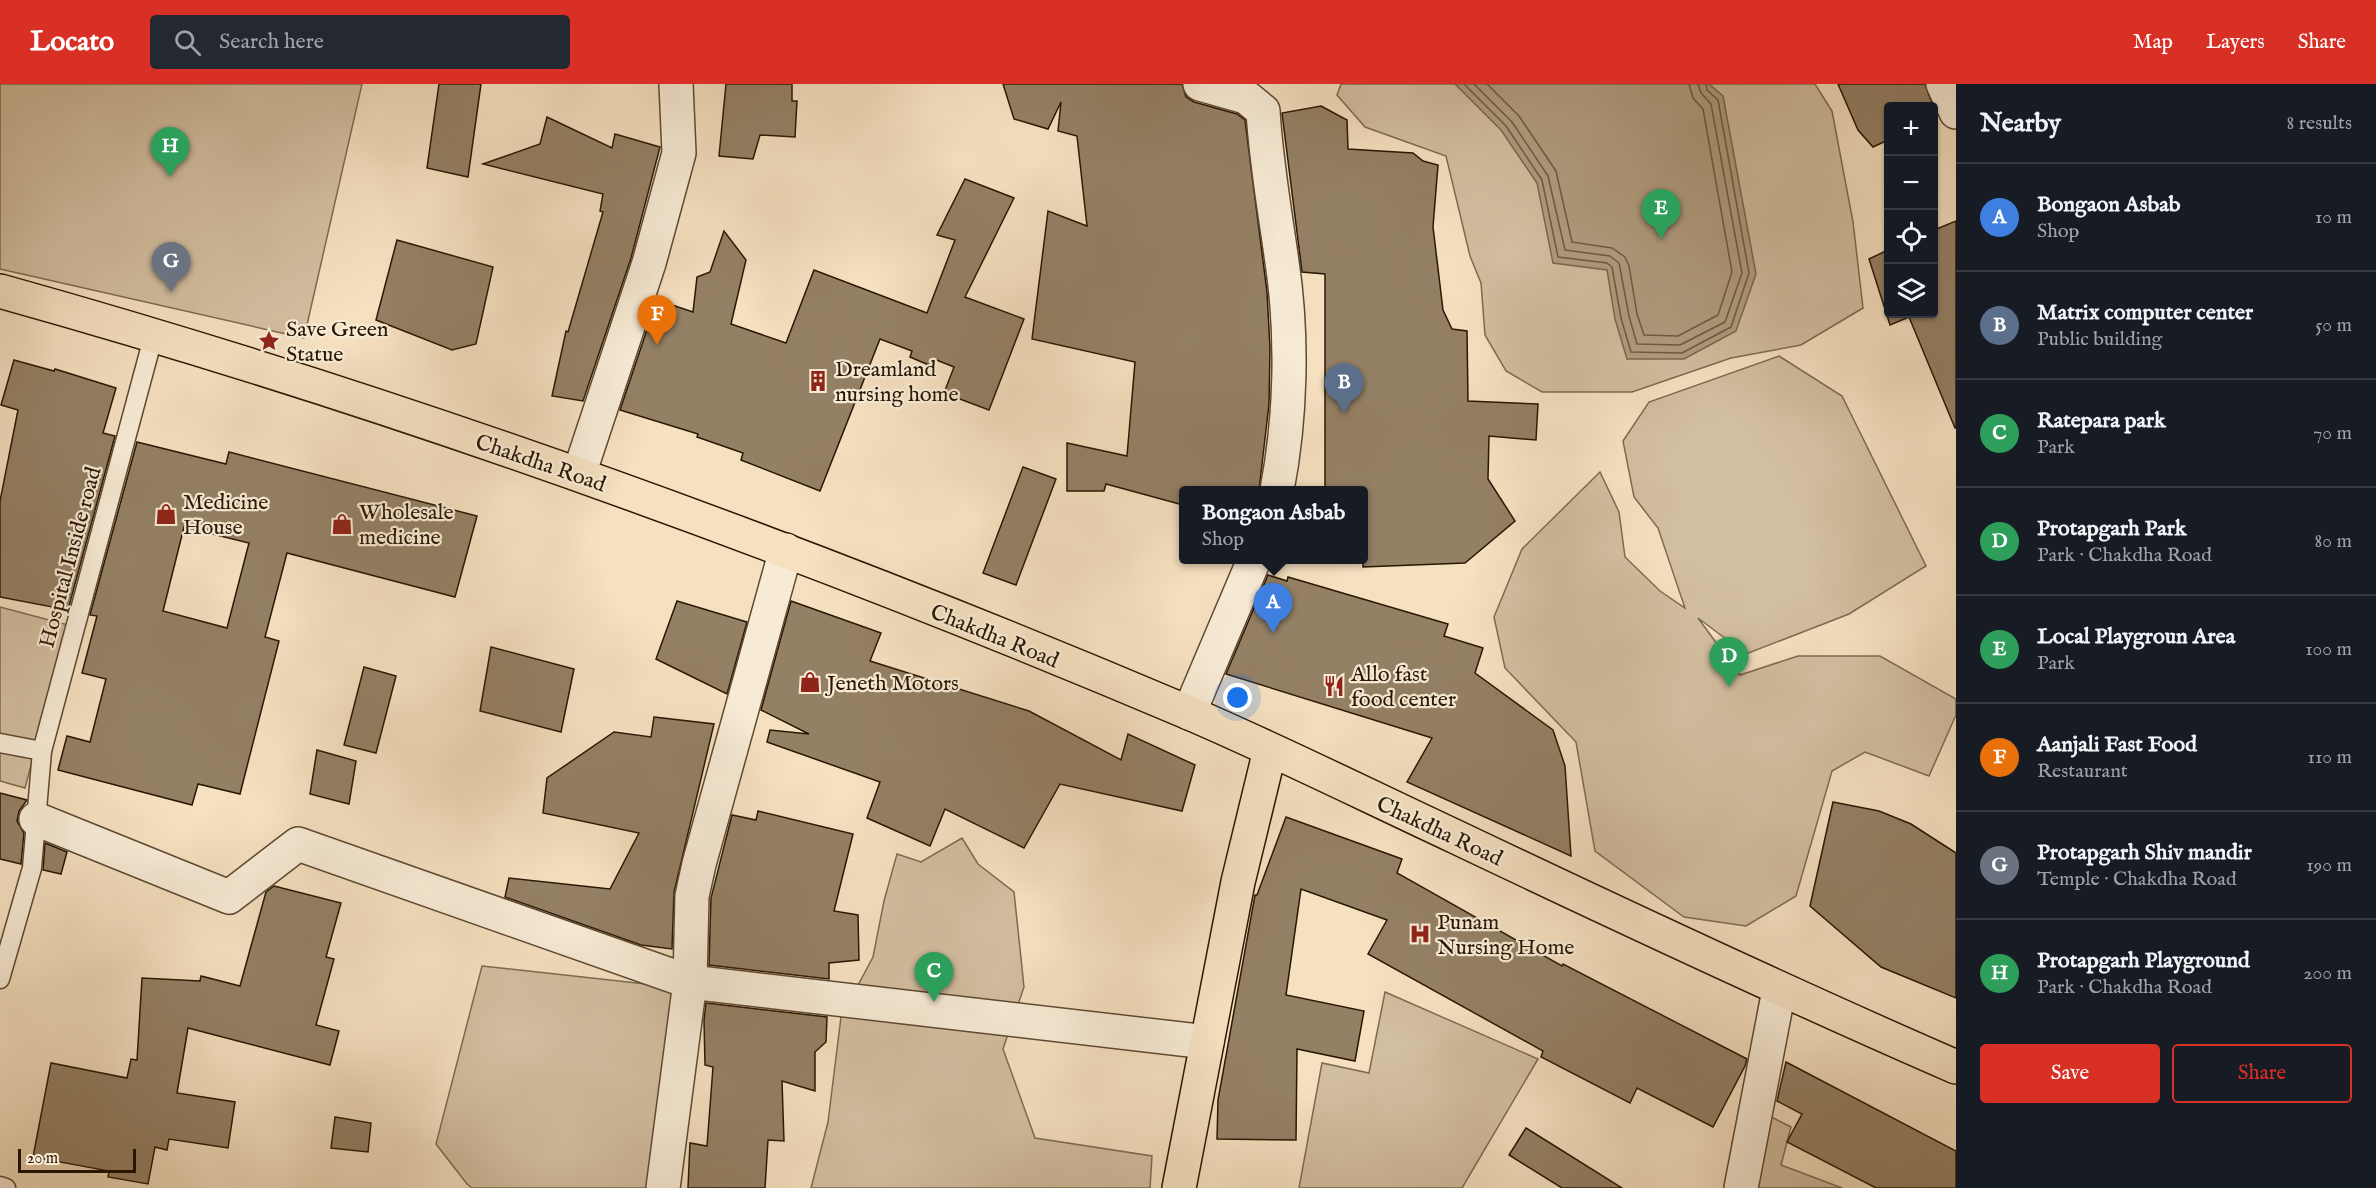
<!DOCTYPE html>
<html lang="en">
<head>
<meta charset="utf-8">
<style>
  body { margin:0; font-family:"IM FELL English",serif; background:#242831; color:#f1f3f6 }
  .controls { position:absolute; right:18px; top:18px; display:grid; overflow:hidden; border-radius:6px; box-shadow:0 2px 4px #0004 }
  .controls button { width:54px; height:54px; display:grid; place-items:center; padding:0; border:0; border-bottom:2px solid #363941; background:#171b24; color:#f1f3f6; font:30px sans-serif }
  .scale { position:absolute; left:18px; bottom:15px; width:118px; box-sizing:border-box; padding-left:6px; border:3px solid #2a1702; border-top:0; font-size:16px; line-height:21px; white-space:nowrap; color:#2a1702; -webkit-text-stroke:4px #f8ebd6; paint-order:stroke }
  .you { position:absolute; left:1238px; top:614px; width:21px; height:21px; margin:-15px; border:4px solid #fff; border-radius:50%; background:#1a73e8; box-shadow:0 0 0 9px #1a73e833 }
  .badge { display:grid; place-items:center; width:39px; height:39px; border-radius:50%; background:#d93025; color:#fff; font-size:20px; font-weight:700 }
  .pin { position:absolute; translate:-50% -50px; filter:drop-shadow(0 2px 3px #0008) }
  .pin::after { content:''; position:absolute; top:32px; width:21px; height:18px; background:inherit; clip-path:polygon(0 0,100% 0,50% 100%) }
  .popup { position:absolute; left:1179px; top:402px; width:189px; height:78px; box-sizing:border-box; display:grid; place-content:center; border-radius:6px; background:#171b24; filter:drop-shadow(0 2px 4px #0005); font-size:20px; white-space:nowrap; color:#9ea1a6 }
  .popup b { font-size:22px; color:#f1f3f6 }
  .popup::after { content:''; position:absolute; left:50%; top:100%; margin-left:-12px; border:12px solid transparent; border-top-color:#171b24 }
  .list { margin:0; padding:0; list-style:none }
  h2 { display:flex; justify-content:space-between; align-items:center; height:78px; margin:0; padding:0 24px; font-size:26px }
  h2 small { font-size:20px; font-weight:400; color:#9ea1a6 }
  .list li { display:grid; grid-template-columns:39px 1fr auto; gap:18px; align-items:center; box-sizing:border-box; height:108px; padding:0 24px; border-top:2px solid #363941 }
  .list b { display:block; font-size:22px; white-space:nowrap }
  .list p { margin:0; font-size:20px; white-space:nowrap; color:#9ea1a6 }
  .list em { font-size:20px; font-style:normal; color:#9ea1a6 }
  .actions { display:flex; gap:12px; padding:18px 24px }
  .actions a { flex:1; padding:14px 0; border:2px solid #d93025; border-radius:6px; text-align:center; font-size:21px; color:#d93025 }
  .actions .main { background:#d93025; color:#fff }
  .icon { flex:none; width:33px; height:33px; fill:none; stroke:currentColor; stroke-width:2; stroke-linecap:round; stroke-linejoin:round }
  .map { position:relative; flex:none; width:1956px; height:1104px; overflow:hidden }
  header { display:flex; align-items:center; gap:36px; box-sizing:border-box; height:84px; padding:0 30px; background:#d93025; color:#fff }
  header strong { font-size:28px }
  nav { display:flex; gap:33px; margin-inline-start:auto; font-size:21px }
  .search { width:420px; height:54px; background:#242831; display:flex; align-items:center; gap:15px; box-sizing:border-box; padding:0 21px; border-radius:6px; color:#9ea1a6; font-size:22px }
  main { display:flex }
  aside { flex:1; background:#171b24 }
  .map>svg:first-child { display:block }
</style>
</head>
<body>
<header>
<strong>Locato</strong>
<div class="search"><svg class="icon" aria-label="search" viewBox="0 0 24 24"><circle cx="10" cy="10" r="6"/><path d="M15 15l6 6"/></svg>Search here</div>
<nav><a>Map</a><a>Layers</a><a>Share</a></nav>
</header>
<main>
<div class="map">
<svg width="1956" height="1104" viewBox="0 0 1956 1104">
  <rect width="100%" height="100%" fill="#f5e0c0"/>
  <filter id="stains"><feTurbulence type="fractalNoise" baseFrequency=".00333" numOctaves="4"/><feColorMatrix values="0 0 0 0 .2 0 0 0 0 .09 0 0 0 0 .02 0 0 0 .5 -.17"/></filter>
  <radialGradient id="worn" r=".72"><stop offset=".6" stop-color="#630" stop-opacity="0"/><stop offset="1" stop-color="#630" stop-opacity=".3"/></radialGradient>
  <!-- green -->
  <g fill="#d2bea0" stroke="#7e6a51" stroke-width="1.5">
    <path d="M0,0h362l-58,254 -304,-69z"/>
    <path d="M1341,0h474l17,27 21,111 10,86 -62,37 -70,13 -99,34h-90l-36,-21 -21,-36 -4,-52 -11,-27 -24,-100 -81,-29 -28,-32z"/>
    <path d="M1779,272l63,40 84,170 -77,48 -103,40 -48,-36 42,57 58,-19h82l76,43v16l-27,61 -64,-24 -33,19 -36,125 -50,30 -62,-9 -89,-66 -19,-109 -71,-74 -11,-51 28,-68 78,-77 19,40 6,45 35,34 25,17 -27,-80 -24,-31 -11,-56 26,-39z"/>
    <path d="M0,523l68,18 -43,163 -25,-7z"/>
    <path d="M962,754l16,26 36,28 10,95 -21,62 32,89 117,18 -2,32h-339l17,-66 13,-105 32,-60 11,-56 13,-47 24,8z"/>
    <path d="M482,882l182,20 24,19 -27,183h-189l-5,-4 -31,-40z"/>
    <path d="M1385,908l153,67 -76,129h-163l23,-125 47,10z"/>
    <path d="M1746,1020l45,23 -10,38 61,23h-105l-5,-46z"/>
  </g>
  <!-- water -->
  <path fill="#b09c7f" stroke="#7a674d" stroke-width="1.5" d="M1455,0h254l14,12 33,178 -20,57 -52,28h-57l-12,-40 -8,-49 -54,-7 -16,-80 -36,-53z"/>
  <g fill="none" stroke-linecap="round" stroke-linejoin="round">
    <!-- shore -->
    <g stroke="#6d5a40" stroke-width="1.5">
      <path d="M1464,0l42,42 36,54 16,77 49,6 5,4 9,51 10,34 51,1 49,-26 18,-54 -31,-173 -11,-10 -1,-6"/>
      <path d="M1474,0l38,38 36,54 17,74 45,6 9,7 10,53 8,28 43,1 45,-23 17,-49 -31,-169 -10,-11 -3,-9"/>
      <path d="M1487,0l32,32 37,55 16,71 40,6 13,9 4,9 8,48 7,21 34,1 40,-21 14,-43 -29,-163 -10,-11 -4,-14"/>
    </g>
  </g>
  <!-- building -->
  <g fill="#948065" stroke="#2a1702" stroke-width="1.5" fill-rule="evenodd">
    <path d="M439,0h42l-13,93 -41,-9z"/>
    <path d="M726,0h66v17h5l-2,36 -35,-2 -7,24 -34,-3z"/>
    <path d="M1003,0h179l4,13 8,5 43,12 8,6 22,172 3,56 -1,56 -10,86h-76v15l-77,-21 -2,7h-37v-48l60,13 8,-94 -103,-23 16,-128 39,15 -10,-90 -19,-5 3,-29 -13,27 -34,-10z"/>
    <path d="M1838,0h87l8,22h-45v34l-15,7 -15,-17z"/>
    <path d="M1321,22l26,14 1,29 65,4 10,8 15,4 -5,62 10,83 9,19 15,2 1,70 70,3 -2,36 -47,-4 -1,43 27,42 -50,42 -102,4v-77h-38v-216l-23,-2 -20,-159z"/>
    <path d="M547,33l65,31 3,-14 45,13 -29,111 -48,143 -31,-5 14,-65 2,1 35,-120 -3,-1 3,-17 -120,-30 57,-20z"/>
    <path d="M965,95l49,19 -49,99 59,22 -35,91 -45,-17 10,-26 -20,-8 -3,7 -21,-9 2,-6 -32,-12 -60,152 -79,-31 2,-7 -46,-16 1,-3 -78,-24 37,-110 36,12 4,-35 13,-5 14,-41 22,29 -15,64 55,19 28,-73 113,43 28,-73 -18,-5z"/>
    <path d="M1956,137v207h-1l-46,-111 -19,8 -21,-66 19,-9v64h46v-84z"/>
    <path d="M397,156l96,27 -17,77 -24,6 -76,-30z"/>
    <path d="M14,276l40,11 1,-2 61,19 -13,45 12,3 -47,174 -68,-13v-96l18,-91 -17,-5z"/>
    <path d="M137,358l89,22 3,-12 248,64 -22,81 -168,-44 -22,84 14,4 -39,153 -42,-10 -6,21 -134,-35 9,-34 23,6 16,-63 -24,-6 15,-57 -7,-1zM184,443l65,16 -22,85 -64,-17z"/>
    <path d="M1023,383l33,12 -40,106 -33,-12z"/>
    <path d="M1268,491l19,6 1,-4 160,47 -4,12 39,12 -8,25 78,57 12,36 6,90 -164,-74 25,-44 -206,-64z"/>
    <path d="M677,517l70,21 -20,72 -71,-35z"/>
    <path d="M791,517l90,32 -11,28 159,50 92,49 7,-26 67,31 -13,46 -122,-27 -36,64 -79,-39 -15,37 -63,-28 13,-36 -113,-40 3,-12 39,4 -48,-24z"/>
    <path d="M491,563l83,22 -13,63 -81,-21z"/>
    <path d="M364,583l32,9 -20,77 -32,-8z"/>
    <path d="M654,633l60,7 -40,168 -2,57 -31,-4 -136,-48 4,-19 101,11 29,-56 -96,-20 4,-35 67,-46 37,5z"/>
    <path d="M317,666l39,11 -7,43 -39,-10z"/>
    <path d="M0,709l27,7 -8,11 -2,10 7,12 -3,31 -21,-5z"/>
    <path d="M1833,718l46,9 32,13 45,29v145l-75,-31 -71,-61z"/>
    <path d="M758,727l95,23 -19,77 24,4 1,45 -30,3v16l-120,-14 2,-67 21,-83 24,5z"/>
    <path d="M1286,733l116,42 -5,14 165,93 1,-2 184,95 -2,7 -32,61 -76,-39 -7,15 -89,-46 2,-6 -175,-97 19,-34 -86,-31 -15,106 78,16 -9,50 -58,-12 -1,91 -79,-1 1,-39 37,-205h2z"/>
    <path d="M45,759l22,9 -6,22 -18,-4z"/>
    <path d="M274,802l67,17 -15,54 8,2 -18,66 23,6 -9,34 -142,-37 -11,65 58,9 -7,46 -59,-9 -2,11 -12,-3 -7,37 -40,-7 1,-6 -76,-14 18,-94 76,15 4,-19 6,1 5,-82 58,3 1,-5 39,10 26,-94z"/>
    <path d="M706,919l121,14 -1,25 -11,10v39l-33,-10 2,60 -16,-1 -3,48h-77l2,-45 17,3 6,-79 -8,-2 -1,-45z"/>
    <path d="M1786,978l170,89v37h-80l-89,-46 15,-28 -25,-13z"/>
    <path d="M335,1033l36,6 -3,29 -37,-4z"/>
    <path d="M1526,1044l96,60h-60l-53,-33z"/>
  </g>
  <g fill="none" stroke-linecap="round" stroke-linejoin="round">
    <defs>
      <g id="service">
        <path d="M0,659l42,8 112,-417"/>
        <path d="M0,895l32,-111 10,-117"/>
        <path d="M0,1102l6,2"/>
      </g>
      <g id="minor">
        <path d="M1200,0l46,13 17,14c3,51 12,101 19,151 11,74 9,155 -5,228"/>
        <path d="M1943,0l13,28"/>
        <path d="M579,390l70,-211 30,-110 -3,-69"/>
        <path d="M1189,629l65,-153"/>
        <path d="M36,735l193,78 69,-53 392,138 517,60"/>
        <path d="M663,1104l27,-206 2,-86 7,-32 87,-314"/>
        <path d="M1741,1104l38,-198"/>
      </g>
      <g id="primary">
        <path d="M0,207c405,113 800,257 1187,421 91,39 179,83 269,125 166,79 332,157 500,230"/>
        <path d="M1179,1104l59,-306 32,-132"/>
      </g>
    </defs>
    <!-- service casing -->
    <use href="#service" stroke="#5d4932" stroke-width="21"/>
    <!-- minor casing -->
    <use href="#minor" stroke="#5d4932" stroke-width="36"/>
    <!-- primary casing -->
    <use href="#primary" stroke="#2a1702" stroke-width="36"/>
    <!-- service -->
    <use href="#service" stroke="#f8ebd6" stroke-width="18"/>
    <!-- minor -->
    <use href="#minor" stroke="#f8ebd6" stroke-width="33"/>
    <!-- primary -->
    <use href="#primary" stroke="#f5e0c0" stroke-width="33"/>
  </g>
  <!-- icons -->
  <defs>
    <symbol id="sight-bare" viewBox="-9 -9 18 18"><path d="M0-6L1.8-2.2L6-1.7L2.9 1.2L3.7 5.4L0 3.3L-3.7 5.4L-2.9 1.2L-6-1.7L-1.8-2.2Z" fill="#8f2418" stroke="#f8ebd6" stroke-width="2.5" paint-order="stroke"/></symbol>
    <symbol id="building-bare" viewBox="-9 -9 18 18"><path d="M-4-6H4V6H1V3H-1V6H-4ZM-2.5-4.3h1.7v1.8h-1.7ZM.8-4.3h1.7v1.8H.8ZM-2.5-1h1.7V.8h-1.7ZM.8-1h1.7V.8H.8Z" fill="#8f2418" stroke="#f8ebd6" stroke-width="2.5" paint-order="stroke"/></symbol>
    <symbol id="shop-bare" viewBox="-9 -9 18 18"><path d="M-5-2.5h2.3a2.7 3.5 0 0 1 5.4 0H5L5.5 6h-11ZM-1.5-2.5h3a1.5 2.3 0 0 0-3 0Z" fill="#8f2418" stroke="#f8ebd6" stroke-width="2.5" paint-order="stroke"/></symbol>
    <symbol id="restaurant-bare" viewBox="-9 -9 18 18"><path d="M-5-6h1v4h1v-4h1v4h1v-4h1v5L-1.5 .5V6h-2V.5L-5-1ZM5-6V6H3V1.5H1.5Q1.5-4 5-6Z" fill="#8f2418" stroke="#f8ebd6" stroke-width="2.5" paint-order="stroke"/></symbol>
    <symbol id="hospital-bare" viewBox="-9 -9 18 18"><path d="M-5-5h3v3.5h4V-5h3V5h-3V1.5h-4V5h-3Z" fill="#8f2418" stroke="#f8ebd6" stroke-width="2.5" paint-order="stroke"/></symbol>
  </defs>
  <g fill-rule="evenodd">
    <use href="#sight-bare" x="254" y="242" width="30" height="30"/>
    <use href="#building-bare" x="803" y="282" width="30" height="30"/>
    <use href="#shop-bare" x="151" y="415" width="30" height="30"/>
    <use href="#shop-bare" x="327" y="425" width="30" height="30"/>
    <use href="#shop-bare" x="795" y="583" width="30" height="30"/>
    <use href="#restaurant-bare" x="1319" y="587" width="30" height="30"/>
    <use href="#hospital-bare" x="1405" y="835" width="30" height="30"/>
  </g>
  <g text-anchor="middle" stroke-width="4.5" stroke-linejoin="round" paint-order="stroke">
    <!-- poi labels -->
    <g font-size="22" fill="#2a1702" stroke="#f8ebd6" text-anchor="start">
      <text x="286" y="252">Save Green<tspan x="286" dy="25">Statue</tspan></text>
      <text x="835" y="292">Dreamland<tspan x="835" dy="25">nursing home</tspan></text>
      <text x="183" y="425">Medicine<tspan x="183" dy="25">House</tspan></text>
      <text x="359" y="435">Wholesale<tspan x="359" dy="25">medicine</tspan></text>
      <text x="1351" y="597">Allo fast<tspan x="1351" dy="25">food center</tspan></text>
      <text x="827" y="606">Jeneth Motors</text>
      <text x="1437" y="845">Punam<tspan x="1437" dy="25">Nursing Home</tspan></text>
    </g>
    <!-- street labels -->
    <g font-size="22" fill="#2a1702" stroke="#f8ebd6">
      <text transform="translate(541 378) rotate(19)" y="8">Chakdha Road</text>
      <text transform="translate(69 473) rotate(-75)" y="8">Hospital Inside road</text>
      <text transform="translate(995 551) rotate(22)" y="8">Chakdha Road</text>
      <text transform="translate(1440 746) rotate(25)" y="8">Chakdha Road</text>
    </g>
  </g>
  <rect width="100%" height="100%" filter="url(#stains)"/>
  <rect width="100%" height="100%" fill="url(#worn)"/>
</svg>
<div class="controls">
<button>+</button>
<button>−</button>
<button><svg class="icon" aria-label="locate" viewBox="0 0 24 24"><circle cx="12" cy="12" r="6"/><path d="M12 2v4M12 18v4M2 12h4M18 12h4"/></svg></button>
<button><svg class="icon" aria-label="layers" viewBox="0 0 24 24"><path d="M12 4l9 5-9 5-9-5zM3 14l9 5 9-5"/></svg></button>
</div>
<div class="scale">20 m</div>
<div class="you"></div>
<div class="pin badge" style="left:1273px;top:549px;background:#3f7fe0">A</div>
<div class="popup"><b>Bongaon Asbab</b>Shop</div>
<div class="pin badge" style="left:1344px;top:329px;background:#5c6f8a">B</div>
<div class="pin badge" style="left:934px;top:918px;background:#2e9e5b">C</div>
<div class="pin badge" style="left:1729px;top:603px;background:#2e9e5b">D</div>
<div class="pin badge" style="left:1661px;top:155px;background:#2e9e5b">E</div>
<div class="pin badge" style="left:657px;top:261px;background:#e8710a">F</div>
<div class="pin badge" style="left:171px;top:208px;background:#6b7280">G</div>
<div class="pin badge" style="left:170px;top:93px;background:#2e9e5b">H</div>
</div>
<aside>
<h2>Nearby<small>8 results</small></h2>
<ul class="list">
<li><span class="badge" style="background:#3f7fe0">A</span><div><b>Bongaon Asbab</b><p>Shop</p></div><em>10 m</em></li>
<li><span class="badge" style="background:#5c6f8a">B</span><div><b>Matrix computer center</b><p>Public building</p></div><em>50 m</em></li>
<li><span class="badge" style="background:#2e9e5b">C</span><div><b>Ratepara park</b><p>Park</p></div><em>70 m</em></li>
<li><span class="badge" style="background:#2e9e5b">D</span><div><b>Protapgarh Park</b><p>Park · Chakdha Road</p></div><em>80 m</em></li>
<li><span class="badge" style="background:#2e9e5b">E</span><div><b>Local Playgroun Area</b><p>Park</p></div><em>100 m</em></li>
<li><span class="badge" style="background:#e8710a">F</span><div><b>Aanjali Fast Food</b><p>Restaurant</p></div><em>110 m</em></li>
<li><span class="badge" style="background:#6b7280">G</span><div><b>Protapgarh Shiv mandir</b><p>Temple · Chakdha Road</p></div><em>190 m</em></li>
<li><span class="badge" style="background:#2e9e5b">H</span><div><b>Protapgarh Playground</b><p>Park · Chakdha Road</p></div><em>200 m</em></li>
</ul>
<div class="actions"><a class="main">Save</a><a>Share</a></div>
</aside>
</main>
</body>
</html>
